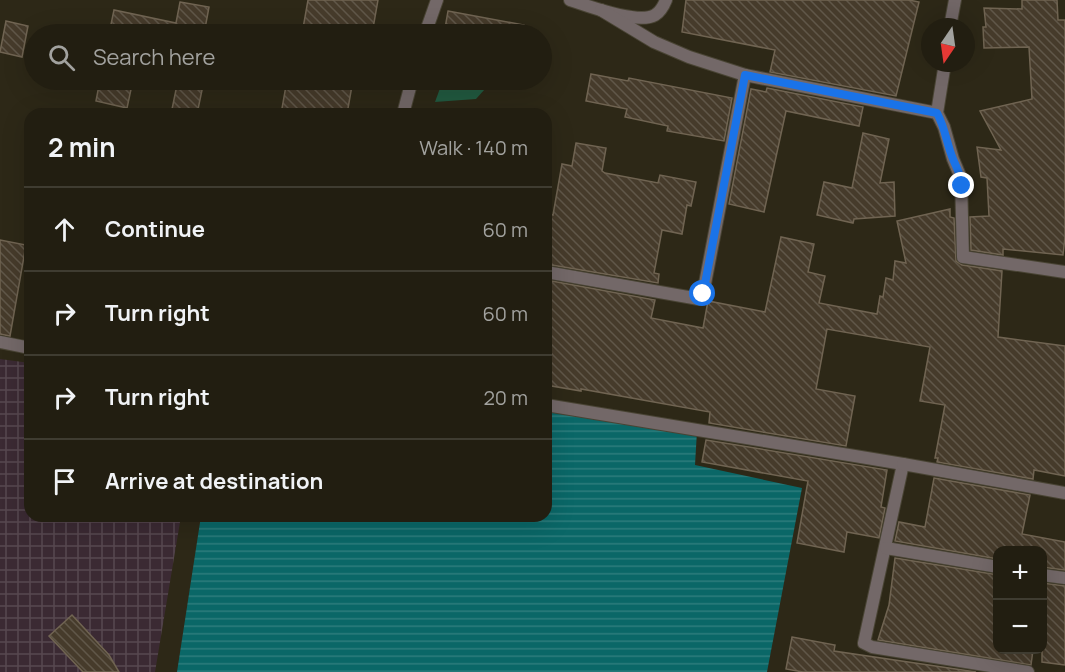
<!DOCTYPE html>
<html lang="en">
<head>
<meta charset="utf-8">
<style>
  body { margin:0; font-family:Manrope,sans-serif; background:#2a271a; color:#f1f3f6 }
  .controls { position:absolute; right:18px; bottom:18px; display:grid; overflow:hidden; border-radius:12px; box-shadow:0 6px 24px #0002 }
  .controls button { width:54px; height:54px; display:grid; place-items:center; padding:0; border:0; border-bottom:2px solid #3f3c31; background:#221e11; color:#f1f3f6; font:30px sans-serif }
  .compass { position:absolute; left:921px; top:18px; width:54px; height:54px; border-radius:50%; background:#221e11; box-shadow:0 6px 24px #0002; rotate:193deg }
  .stop { position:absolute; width:18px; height:18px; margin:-14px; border:4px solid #1a73e8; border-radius:50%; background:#fff }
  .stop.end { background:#1a73e8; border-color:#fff; box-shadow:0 2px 6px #0008 }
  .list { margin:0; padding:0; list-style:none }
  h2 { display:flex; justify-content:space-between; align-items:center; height:78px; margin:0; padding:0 24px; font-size:26px }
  h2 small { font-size:20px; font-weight:400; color:#a2a29f }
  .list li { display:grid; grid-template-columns:39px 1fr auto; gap:18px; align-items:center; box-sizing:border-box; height:84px; padding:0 24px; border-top:2px solid #3f3c31 }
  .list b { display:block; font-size:22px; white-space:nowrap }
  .list em { font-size:20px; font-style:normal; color:#a2a29f }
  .icon { flex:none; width:33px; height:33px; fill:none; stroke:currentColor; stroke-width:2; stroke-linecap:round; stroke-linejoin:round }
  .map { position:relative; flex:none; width:1065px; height:672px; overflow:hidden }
  .search { position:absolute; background:#221e11; box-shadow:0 6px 24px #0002; left:24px; top:24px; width:528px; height:66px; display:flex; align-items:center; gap:15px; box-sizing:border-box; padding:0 21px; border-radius:33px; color:#a2a29f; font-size:22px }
  .panel { position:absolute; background:#221e11; box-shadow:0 6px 24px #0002; left:24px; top:108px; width:528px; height:414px; border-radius:18px }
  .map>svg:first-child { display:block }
</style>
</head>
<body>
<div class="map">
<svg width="1065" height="672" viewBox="0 0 1065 672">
  <defs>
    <pattern id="industrial-grid" width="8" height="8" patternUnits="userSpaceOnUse" patternTransform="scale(1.5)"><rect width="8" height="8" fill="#3b2a33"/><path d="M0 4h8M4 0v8" fill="none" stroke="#574850"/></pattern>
    <pattern id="water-rules" width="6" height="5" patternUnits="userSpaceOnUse" patternTransform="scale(1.5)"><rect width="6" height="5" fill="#0a6767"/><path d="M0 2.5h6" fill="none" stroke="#2d7c7c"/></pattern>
    <pattern id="building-back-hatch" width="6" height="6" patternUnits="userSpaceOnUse" patternTransform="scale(1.5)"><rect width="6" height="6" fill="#463b2b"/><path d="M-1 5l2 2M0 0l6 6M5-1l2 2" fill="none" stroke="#605749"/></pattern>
  </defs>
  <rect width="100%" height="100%" fill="#2d2817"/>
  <!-- industrial -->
  <path fill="url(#industrial-grid)" d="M0,359l30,4v153h151l-26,156h-155z"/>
  <!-- green -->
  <path fill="#225a40" d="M443,80h4l38,9 -9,10 -41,3z"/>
  <!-- water -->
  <path fill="url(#water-rules)" d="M546,409l151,22 -2,34 107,23 -35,184h-590l24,-156h345z"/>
  <!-- building -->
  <g fill="url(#building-back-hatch)" stroke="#706452" stroke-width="1.5">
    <path d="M308,0h70l-6,34h-70z"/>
    <path d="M686,0h223l10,2 -23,94 -126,-24 5,-22 -93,-18z"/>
    <path d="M1022,0h35l1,20h7v217l-2,18 -60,-6v6l-32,-5 -1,-33 19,-1 -2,-38 -6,-1 -4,-30 24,3 -21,-39 52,-12 -3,-52 -45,1 -1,-21h3l-2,-19 38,1z"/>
    <path d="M180,2l29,5 -5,27h-95l5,-24 62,13z"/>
    <path d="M448,11l76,14 -1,9h-79z"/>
    <path d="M6,21l22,5 -6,31 -22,-5z"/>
    <path d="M591,74l37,7 1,-3 103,20 -8,43 -57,-10 1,-5 -43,-9 2,-8 -41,-8z"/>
    <path d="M100,80h33l-6,28 -31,-7z"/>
    <path d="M287,80h66l-6,34h-66z"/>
    <path d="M177,85l25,5 -5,24h-26z"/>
    <path d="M767,88l96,19 -4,19 -73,-15 -22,101 -35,-8 22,-115 15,3z"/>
    <path d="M863,133l26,6 -9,44 14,-1 1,34 -41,3 -1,4 -36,-8 7,-33 28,6z"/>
    <path d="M576,143l30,5 -4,23 3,2 53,10 2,-8 36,7 -5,24 -4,-1 -5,29 -20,-4 -8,43 5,1 -1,9 -112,-19v-51l7,2 9,-51 10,2z"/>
    <path d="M950,209v8l4,1 2,43 6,4 40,6 -4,66 67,9v130l-31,-6 -1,9 -96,-17 1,-4h-3l10,-53 -25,-4 10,-54 -103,-18 -11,60 39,7 -9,50 -137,-23 1,-11 -129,-23v2l-35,-6v-38l4,-21 -4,-1v-2l4,-22h-4v-21l109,20 -4,18 52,10 5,-27 57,11 16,-75 33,7 -6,28 17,4 -6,27 58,11 3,-18 3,1 3,-19 7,2 2,-19 11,2 -9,-42z"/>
    <path d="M0,240l26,5 -16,91 -10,-2z"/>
    <path d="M706,440l181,30 -6,37 4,1 -6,30 -32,-6 -3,20 -47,-9 11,-62 -106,-19z"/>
    <path d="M934,478l96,17 -8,39 43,8v28l-23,-3v-17h-44v9l-103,-18 4,-19 26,5z"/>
    <path d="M895,558l103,17v75h35l-2,15 -153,-25 11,-35z"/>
    <path d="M1042,583l23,3v79l-23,-3z"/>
    <path d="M72,615l37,40 10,17h-36l-34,-36z"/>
    <path d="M792,637l43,8 -1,6 142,21h-173l-17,-3z"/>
  </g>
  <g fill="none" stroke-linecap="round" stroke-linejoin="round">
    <defs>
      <g id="minor">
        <path d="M570,0c18,6 68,25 85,15 5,-3 9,-10 11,-15"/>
        <path d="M601,10l53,32 35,15 56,18 192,38"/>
        <path d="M950,27l5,-27"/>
        <path d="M425,34l12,-34"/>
        <path d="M945,63l-8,50 7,14 9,32 8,19 2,79 102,15"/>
        <path d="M403,114l9,-34"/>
        <path d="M546,272l153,27 4,-5 42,-219"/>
        <path d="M0,342l30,6"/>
        <path d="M546,405l357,59 -39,179 8,4 156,25"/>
        <path d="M903,464l162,29"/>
        <path d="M886,548l112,19"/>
        <path d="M1042,575l23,3"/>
      </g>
    </defs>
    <!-- minor casing -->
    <use href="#minor" stroke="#494434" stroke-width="14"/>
    <!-- minor -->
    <use href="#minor" stroke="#736868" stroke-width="12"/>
  </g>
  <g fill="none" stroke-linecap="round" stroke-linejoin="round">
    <!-- route -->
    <path stroke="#1a73e8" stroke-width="8" d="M703,294l42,-219 192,38c9,17 9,29 16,46 4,10 8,16 9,27"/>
  </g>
</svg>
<div class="controls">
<button>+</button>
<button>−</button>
</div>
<svg class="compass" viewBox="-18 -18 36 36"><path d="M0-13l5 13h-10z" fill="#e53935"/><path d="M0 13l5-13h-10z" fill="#a2a29f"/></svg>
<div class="stop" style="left:703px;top:294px"></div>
<div class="stop end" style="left:962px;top:186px"></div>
<div class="search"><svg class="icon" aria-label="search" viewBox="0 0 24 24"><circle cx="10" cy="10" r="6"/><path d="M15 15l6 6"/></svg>Search here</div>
<section class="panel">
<h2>2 min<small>Walk · 140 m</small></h2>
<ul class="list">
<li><svg class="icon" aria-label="ahead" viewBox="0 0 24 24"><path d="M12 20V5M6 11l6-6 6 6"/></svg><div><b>Continue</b></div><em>60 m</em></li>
<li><svg class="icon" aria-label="right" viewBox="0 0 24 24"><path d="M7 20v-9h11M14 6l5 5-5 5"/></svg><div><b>Turn right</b></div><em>60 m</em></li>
<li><svg class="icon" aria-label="right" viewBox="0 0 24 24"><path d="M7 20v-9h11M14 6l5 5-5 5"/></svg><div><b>Turn right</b></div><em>20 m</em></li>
<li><svg class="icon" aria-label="arrive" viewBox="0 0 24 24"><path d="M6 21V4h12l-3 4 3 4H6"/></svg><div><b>Arrive at destination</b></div></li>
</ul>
</section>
</div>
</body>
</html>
